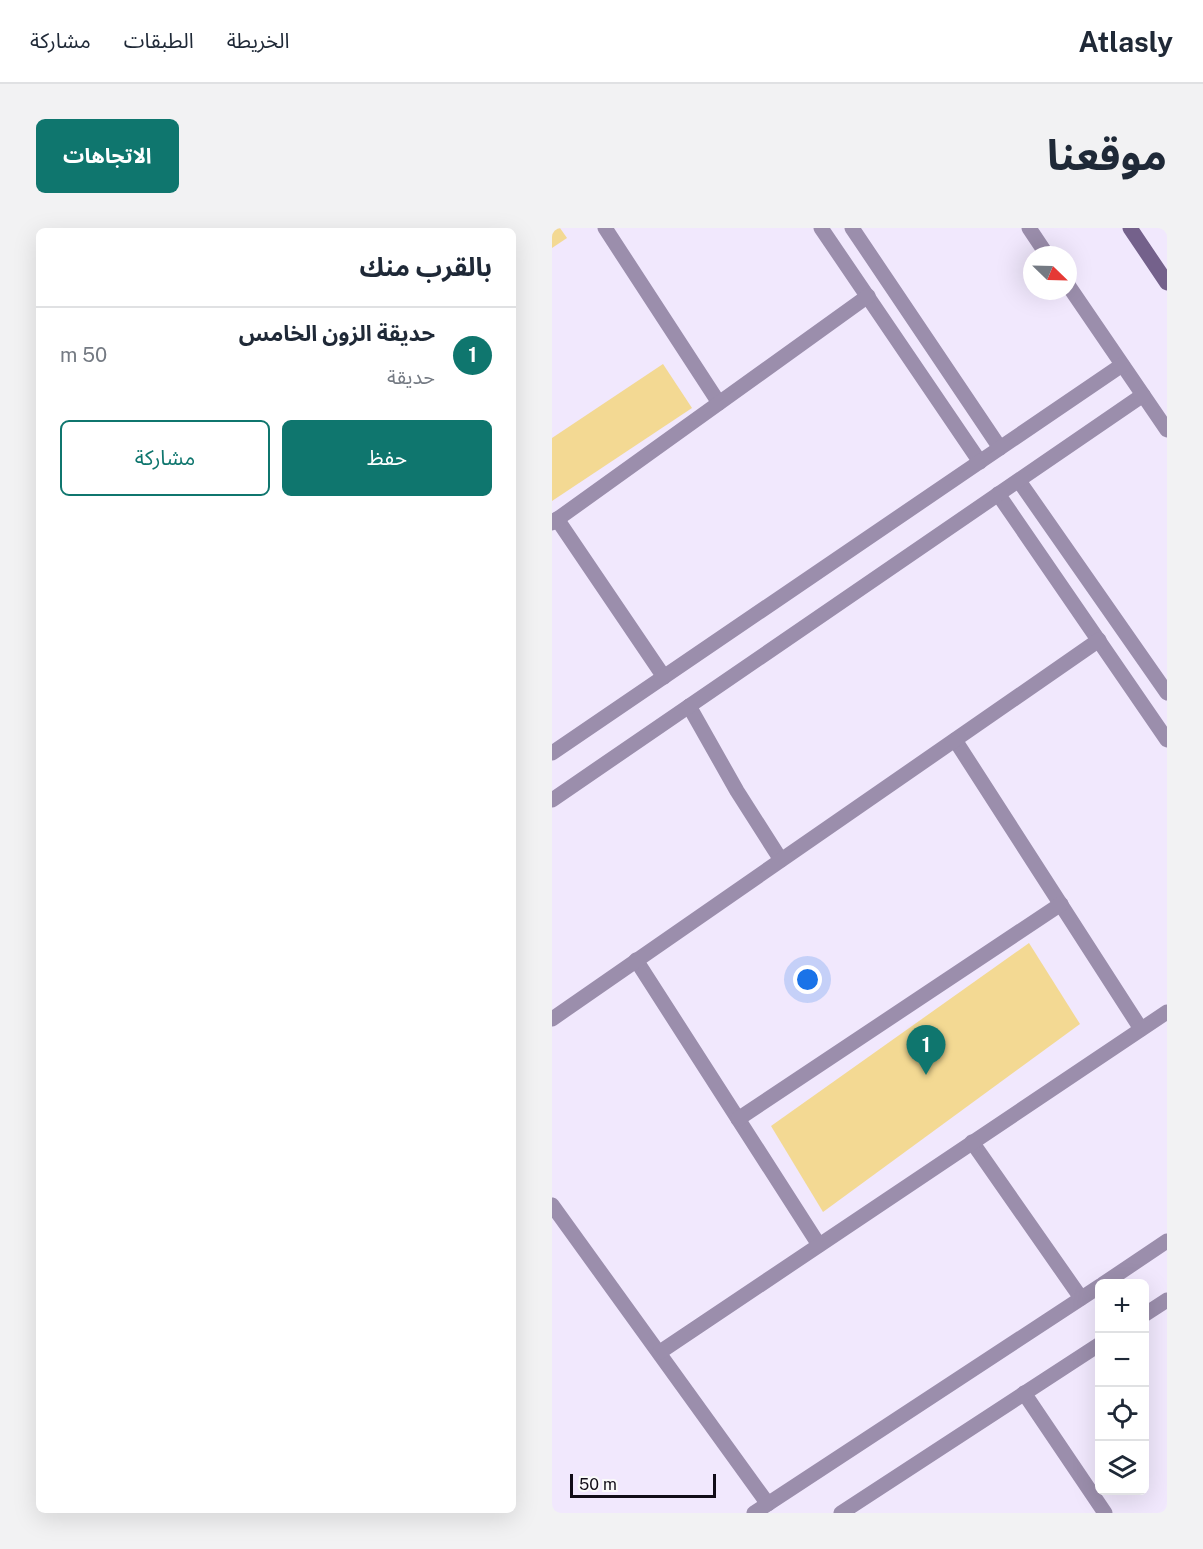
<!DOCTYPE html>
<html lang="ar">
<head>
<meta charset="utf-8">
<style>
  body { margin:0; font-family:"Public Sans","Noto Sans Arabic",sans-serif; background:#f2f2f3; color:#1f2937; direction:rtl }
  .controls { position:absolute; right:18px; bottom:18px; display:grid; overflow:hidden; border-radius:9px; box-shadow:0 6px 24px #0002 }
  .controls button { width:54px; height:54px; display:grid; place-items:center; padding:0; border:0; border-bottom:2px solid #e0e1e3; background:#fff; color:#1f2937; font:30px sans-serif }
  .compass { position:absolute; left:471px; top:18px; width:54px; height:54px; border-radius:50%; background:#fff; box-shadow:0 6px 24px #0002; rotate:113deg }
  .scale { position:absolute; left:18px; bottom:15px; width:146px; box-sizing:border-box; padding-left:6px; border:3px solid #110c17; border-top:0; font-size:16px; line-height:21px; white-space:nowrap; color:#110c17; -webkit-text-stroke:4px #fafafa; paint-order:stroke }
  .you { position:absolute; left:256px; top:752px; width:21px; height:21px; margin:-15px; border:4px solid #fff; border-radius:50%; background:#1a73e8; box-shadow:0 0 0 9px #1a73e833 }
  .badge { display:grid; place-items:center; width:39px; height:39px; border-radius:50%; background:#0f766e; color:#fff; font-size:20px; font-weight:700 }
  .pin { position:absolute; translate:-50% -50px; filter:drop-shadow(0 2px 3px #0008) }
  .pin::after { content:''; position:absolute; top:32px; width:21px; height:18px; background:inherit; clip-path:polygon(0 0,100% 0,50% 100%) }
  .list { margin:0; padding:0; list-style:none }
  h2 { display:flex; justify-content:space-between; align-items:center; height:78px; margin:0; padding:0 24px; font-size:26px }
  h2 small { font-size:20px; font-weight:400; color:#747a83 }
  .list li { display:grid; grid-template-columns:39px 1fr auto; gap:18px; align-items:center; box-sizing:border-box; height:96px; padding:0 24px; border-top:2px solid #e0e1e3 }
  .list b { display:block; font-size:22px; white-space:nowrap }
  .list p { margin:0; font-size:20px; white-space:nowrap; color:#747a83 }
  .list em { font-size:20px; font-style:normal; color:#747a83 }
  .actions { display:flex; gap:12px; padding:18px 24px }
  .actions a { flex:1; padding:14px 0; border:2px solid #0f766e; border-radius:9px; text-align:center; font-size:21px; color:#0f766e }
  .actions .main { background:#0f766e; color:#fff }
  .icon { flex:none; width:33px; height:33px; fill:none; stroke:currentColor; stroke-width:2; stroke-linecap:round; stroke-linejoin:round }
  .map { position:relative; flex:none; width:615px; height:1285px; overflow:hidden; direction:ltr; border-radius:9px }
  header { display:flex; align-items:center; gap:36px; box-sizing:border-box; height:84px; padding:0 30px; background:#fff; border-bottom:2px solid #e0e1e3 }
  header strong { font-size:28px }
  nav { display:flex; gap:33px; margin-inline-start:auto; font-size:21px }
  .intro { display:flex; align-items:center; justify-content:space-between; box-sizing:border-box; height:144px; padding:0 36px }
  h1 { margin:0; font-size:42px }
  .button { padding:15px 27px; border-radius:9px; background:#0f766e; color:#fff; font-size:21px; font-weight:700 }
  main { display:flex; gap:36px; padding:0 36px }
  aside { flex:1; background:#fff; border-radius:9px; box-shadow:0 6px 24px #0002 }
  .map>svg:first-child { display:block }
</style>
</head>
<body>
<header>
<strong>Atlasly</strong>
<nav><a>الخريطة</a><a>الطبقات</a><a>مشاركة</a></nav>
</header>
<div class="intro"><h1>موقعنا</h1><a class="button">الاتجاهات</a></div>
<main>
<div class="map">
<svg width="615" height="1285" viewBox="0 0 615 1285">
  <rect width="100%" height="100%" fill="#f1e8fd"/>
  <!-- green -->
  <g fill="#f3d993">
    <path d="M0,0h8l7,10 -15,10z"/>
    <path d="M111,136l29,44 -140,93v-63z"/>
    <path d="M477,715l51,81 -257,188 -52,-86z"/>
  </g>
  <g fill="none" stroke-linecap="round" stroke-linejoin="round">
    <!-- street -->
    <g stroke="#9b8eac" stroke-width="15">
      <path d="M53,0l114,175"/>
      <path d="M269,0l159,234"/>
      <path d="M300,0l148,220"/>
      <path d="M477,0l18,27"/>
      <path d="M516,57l99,145"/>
      <path d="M467,253l148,212"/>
      <path d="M446,266l169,246"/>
      <path d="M5,291l107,158"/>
      <path d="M0,295l316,-227"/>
      <path d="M137,478l48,85 44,69"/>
      <path d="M403,512l186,289"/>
      <path d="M0,525l570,-388"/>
      <path d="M0,572l591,-405"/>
      <path d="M84,732l183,285"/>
      <path d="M0,791l547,-379"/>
      <path d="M186,891l323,-215"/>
      <path d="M420,914l109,156"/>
      <path d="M0,977l216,299"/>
      <path d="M551,1056l64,-43"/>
      <path d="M592,1087l23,-15"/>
      <path d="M108,1124l507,-340"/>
      <path d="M472,1165l81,120"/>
      <path d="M202,1285l346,-227"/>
      <path d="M289,1285l259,-169"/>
    </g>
    <!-- secondary -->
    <path stroke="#74618b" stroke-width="15" d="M578,0l37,55"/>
  </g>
</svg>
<div class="controls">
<button>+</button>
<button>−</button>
<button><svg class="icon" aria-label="locate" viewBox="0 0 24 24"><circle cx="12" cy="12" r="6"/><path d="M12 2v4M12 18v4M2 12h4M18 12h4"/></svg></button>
<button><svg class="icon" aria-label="layers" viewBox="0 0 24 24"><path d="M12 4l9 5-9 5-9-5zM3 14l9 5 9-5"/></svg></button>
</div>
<svg class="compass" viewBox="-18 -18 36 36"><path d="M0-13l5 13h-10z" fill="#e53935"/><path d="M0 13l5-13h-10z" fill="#747a83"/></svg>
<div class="scale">50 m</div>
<div class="you"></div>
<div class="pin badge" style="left:374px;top:847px">1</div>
</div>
<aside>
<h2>بالقرب منك<small></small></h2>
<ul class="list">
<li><span class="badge">1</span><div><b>حديقة الزون الخامس</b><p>حديقة</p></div><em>50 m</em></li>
</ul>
<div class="actions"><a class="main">حفظ</a><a>مشاركة</a></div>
</aside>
</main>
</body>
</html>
